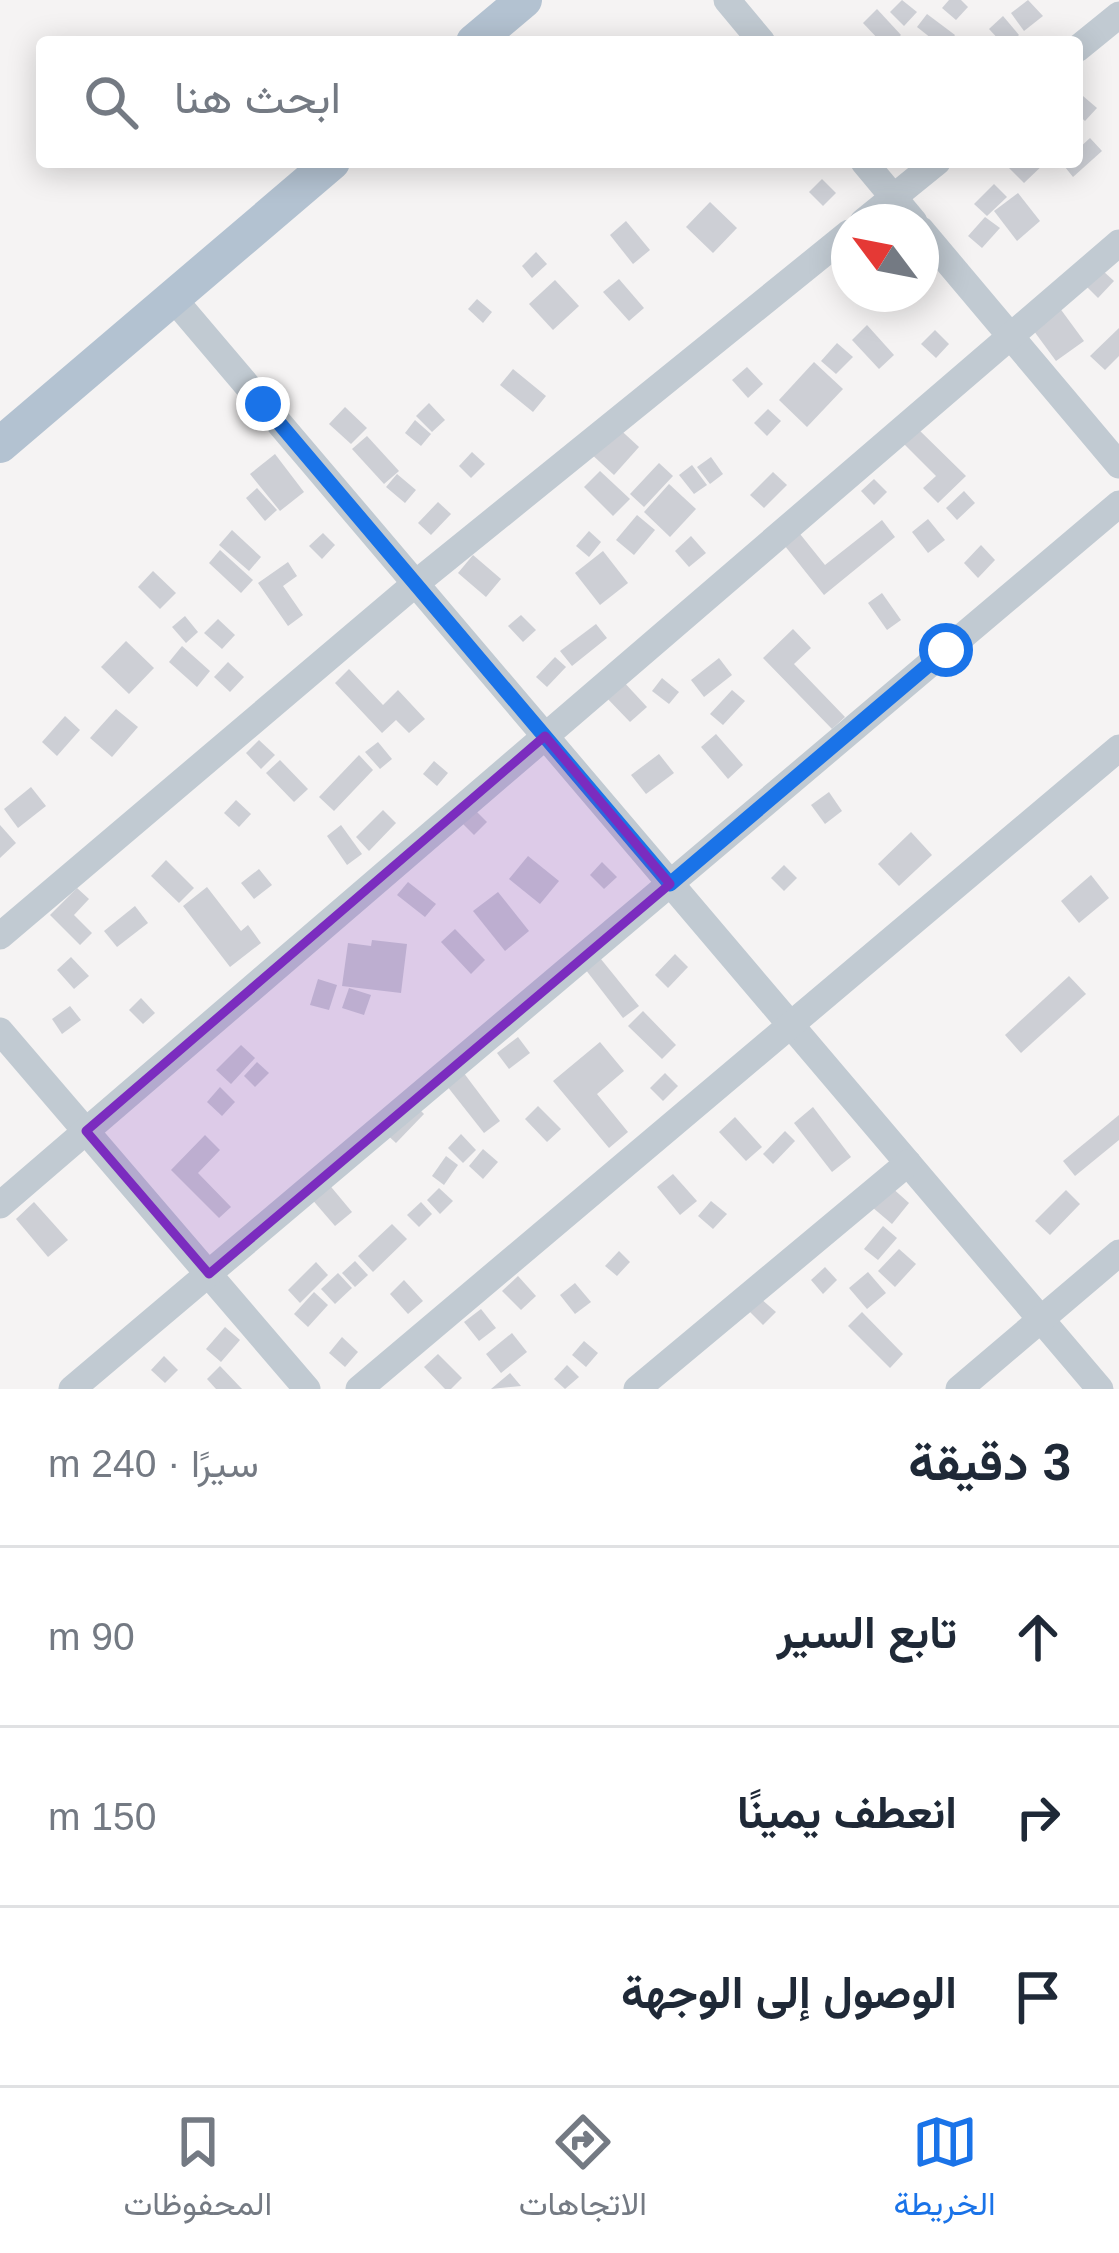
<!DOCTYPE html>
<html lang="ar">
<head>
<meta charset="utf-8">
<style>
  body { margin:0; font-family:Helvetica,Vazirmatn,sans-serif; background:#f6f6f7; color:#1f2937; direction:rtl }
  .compass { position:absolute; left:831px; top:204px; width:108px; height:108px; border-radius:50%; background:#fff; box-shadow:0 6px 30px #0003; rotate:302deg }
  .stop { position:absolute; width:36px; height:36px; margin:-27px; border:9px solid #1a73e8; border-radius:50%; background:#fff }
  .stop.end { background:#1a73e8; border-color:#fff; box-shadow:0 3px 12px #0008 }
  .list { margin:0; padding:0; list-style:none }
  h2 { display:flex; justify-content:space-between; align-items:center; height:156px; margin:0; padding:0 48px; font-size:51px }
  h2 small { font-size:39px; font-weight:400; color:#747a83 }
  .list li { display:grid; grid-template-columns:78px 1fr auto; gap:36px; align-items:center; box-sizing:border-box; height:180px; padding:0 48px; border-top:3px solid #e0e1e3 }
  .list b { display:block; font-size:45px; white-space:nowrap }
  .list em { font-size:39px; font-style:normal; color:#747a83 }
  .icon { flex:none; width:66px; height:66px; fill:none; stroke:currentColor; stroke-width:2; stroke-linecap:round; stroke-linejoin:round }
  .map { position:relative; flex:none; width:1119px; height:1389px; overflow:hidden; direction:ltr }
  .search { position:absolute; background:#fff; box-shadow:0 6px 30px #0003; left:36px; right:36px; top:36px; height:132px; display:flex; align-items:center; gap:30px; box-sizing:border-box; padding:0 42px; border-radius:12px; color:#747a83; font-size:45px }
  .sheet { height:696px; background:#fff }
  nav { display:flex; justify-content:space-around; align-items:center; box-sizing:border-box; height:168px; border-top:3px solid #e0e1e3; background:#fff; font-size:33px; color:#747a83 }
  nav a { display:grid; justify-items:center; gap:6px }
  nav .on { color:#1a73e8 }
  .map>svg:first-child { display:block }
</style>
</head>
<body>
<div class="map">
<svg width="1119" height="1389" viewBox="0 0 1119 1389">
  <rect width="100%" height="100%" fill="#f5f3f3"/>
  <!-- building -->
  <g fill="#cdcfd5">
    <path d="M902,0l15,12 -13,14 -14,-14z"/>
    <path d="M949,0h12l7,7 -12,13 -14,-12z"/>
    <path d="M1028,0l15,16 -19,15 -13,-18z"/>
    <path d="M877,9l24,26 -8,7h-12l-18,-19z"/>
    <path d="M927,14l28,21 -5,7h-14l-19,-15z"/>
    <path d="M1003,16l16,19 -7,7h-11l-12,-13z"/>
    <path d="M1083,96l14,12 -12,13 -8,-7v-11z"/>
    <path d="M1090,138l12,13 -29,26 -12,-15h16v-12z"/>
    <path d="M1016,162h30l-22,21 -15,-15z"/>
    <path d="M822,179l14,14 -13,13 -14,-14z"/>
    <path d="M994,184l13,13 -20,19 -13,-12z"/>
    <path d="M1018,193l22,28 -23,20 -23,-30z"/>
    <path d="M710,202l27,26 -24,25 -27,-26z"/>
    <path d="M985,217l15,11 -18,20 -14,-12z"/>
    <path d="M626,221l24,29 -17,14 -23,-29z"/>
    <path d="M536,252l11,12 -15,14 -10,-12z"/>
    <path d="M1102,270l12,11 -16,17 -12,-12z"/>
    <path d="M619,279l25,29 -15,13 -26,-29z"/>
    <path d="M555,280l24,26 -26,24 -24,-26z"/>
    <path d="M477,299l15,13 -9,11 -15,-14z"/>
    <path d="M1059,307l25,34 -28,20 -25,-34z"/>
    <path d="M867,325l27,30 -15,14 -27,-29z"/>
    <path d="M1119,328v28l-14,14 -15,-14z"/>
    <path d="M935,330l14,14 -13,14 -15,-14z"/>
    <path d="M837,343l16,14 -17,17 -15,-13z"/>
    <path d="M814,362l29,27 -36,38 -28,-27z"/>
    <path d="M747,367l16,17 -15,14 -16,-18z"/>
    <path d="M513,369l33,27 -13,16 -33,-27z"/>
    <path d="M429,403l16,17 -13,12 -16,-16z"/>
    <path d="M345,407l22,21 -16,16 -22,-20z"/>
    <path d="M768,409l13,12 -14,15 -13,-13z"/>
    <path d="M415,420l16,14 -10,12 -16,-13z"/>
    <path d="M613,423l26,24 -25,28 -26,-24z"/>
    <path d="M916,427l50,49 -28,27 -15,-15 13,-12 -34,-34z"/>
    <path d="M367,436l32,35 -15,13 -32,-35z"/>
    <path d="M472,452l13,12 -14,14 -12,-12z"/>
    <path d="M275,454l29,38 -24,19 -30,-37z"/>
    <path d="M711,457l12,17 -13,10 -13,-17z"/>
    <path d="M659,463l14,13 -29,31 -14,-13z"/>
    <path d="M692,465l15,20 -13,9 -15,-19z"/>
    <path d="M600,471l30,28 -17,17 -29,-29z"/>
    <path d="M773,472l14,13 -23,23 -14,-13z"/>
    <path d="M397,474l19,16 -11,13 -19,-16z"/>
    <path d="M874,479l13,13 -13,13 -13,-14z"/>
    <path d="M669,484l27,25 -26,28 -26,-25z"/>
    <path d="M257,488l20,22 -12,11 -19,-23z"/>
    <path d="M964,491l11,12 -18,17 -11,-12z"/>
    <path d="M438,502l13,12 -20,21 -13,-12z"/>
    <path d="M637,515l18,15 -21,25 -18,-15z"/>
    <path d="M928,519l17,21 -17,13 -16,-21z"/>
    <path d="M882,520l13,17 -71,58 -43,-54 15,-12 29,36z"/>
    <path d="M232,530l29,27 -12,14 -30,-26z"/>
    <path d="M589,531l12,11 -12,15 -13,-11z"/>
    <path d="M323,533l12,12 -13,14 -13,-13z"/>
    <path d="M691,536l15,17 -17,14 -14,-16z"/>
    <path d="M981,545l14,15 -17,18 -14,-15z"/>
    <path d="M220,550l33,30 -12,13 -32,-30z"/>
    <path d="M603,551l25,32 -28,22 -25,-32z"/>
    <path d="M473,555l28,24 -15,18 -28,-24z"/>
    <path d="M288,562l9,14 -14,10 20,29 -15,11 -30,-43z"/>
    <path d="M153,571l23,22 -16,16 -22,-22z"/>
    <path d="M882,593l19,27 -14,10 -19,-27z"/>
    <path d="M521,615l15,15 -13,12 -15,-16z"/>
    <path d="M185,616l13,16 -12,11 -14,-16z"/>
    <path d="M218,619l17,16 -13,14 -18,-16z"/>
    <path d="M596,624l11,14 -35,28 -12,-15z"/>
    <path d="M793,629l18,19 -17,16 51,53 -13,12 -69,-71z"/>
    <path d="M126,641l28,27 -25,26 -28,-27z"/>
    <path d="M182,646l28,25 -13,16 -28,-25z"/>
    <path d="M555,657l11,10 -19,20 -11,-10z"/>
    <path d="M719,658l13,17 -28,22 -13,-17z"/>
    <path d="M228,662l16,15 -14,15 -16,-15z"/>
    <path d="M349,669l34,36 15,-15 27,29 -16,14 -13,-13 -14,13 -47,-50z"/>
    <path d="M662,678l17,14 -10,12 -17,-13z"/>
    <path d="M621,679l26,28 -17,15 -26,-27z"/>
    <path d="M732,690l13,11 -22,24 -13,-11z"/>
    <path d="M116,709l22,18 -26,30 -22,-19z"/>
    <path d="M65,716l15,14 -23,26 -15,-14z"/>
    <path d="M716,734l27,31 -15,14 -27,-32z"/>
    <path d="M259,740l16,15 -14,14 -15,-16z"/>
    <path d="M378,742l14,17 -12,10 -15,-17z"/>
    <path d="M659,754l15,19 -28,21 -15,-19z"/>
    <path d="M359,755l14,15 -39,41 -15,-14z"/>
    <path d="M280,760l28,29 -14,13 -28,-29z"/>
    <path d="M434,761l14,12 -11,13 -14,-12z"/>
    <path d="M31,787l15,19 -28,22 -14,-19z"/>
    <path d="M829,792l13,19 -17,13 -14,-19z"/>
    <path d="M236,800l15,14 -12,13 -15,-14z"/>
    <path d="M472,807l15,15 -13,13 -15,-15z"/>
    <path d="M383,810l13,13 -27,28 -13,-14z"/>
    <path d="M0,825l16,18 -16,15z"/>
    <path d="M341,825l21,29 -15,11 -20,-29z"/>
    <path d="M911,832l21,23 -33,31 -21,-22z"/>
    <path d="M528,856l31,25 -19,23 -31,-25z"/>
    <path d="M166,860l28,28 -15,15 -28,-27z"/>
    <path d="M602,862l15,15 -13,12 -14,-14z"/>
    <path d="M784,865l13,13 -13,13 -13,-13z"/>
    <path d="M259,869l13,16 -18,14 -13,-16z"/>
    <path d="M1091,875l18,23 -30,25 -18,-22z"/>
    <path d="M408,882l28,22 -11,13 -28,-22z"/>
    <path d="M207,887l34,44 7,-6 13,18 -31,24 -47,-61z"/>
    <path d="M77,888l12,11 -15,16 18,18 -12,12 -30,-30z"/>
    <path d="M498,892l31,39 -24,20 -32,-40z"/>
    <path d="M135,906l13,17 -31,24 -13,-16z"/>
    <path d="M455,929l30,31 -14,14 -30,-32z"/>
    <path d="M372,940l35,4 -6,49 -59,-7 6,-43 23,3z"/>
    <path d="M596,953l43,53 -16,12 -41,-53z"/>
    <path d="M675,954l13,13 -20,21 -13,-13z"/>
    <path d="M71,957l18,19 -15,13 -17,-19z"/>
    <path d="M1069,976l17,18 -65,59 -16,-18z"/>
    <path d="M318,979l19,6 -8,25 -19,-5z"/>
    <path d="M349,988l22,7 -7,20 -22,-7z"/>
    <path d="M141,998l14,15 -12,11 -14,-14z"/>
    <path d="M70,1006l11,14 -19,14 -10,-15z"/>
    <path d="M643,1011l33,34 -14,14 -34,-33z"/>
    <path d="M518,1037l12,16 -21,16 -12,-16z"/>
    <path d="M600,1042l24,29 -27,23 31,38 -19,16 -56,-67z"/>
    <path d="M241,1045l14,13 -24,26 -15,-14z"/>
    <path d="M257,1062l12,11 -14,14 -11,-11z"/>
    <path d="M460,1068l40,53 -16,12 -41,-52z"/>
    <path d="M665,1073l13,13 -15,15 -13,-13z"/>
    <path d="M220,1087l15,15 -13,14 -15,-14z"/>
    <path d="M411,1101l13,13 -28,29 -14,-13z"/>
    <path d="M538,1106l23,23 -14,13 -22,-23z"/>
    <path d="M813,1107l38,50 -19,15 -38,-49z"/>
    <path d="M1119,1115v25l-44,36 -12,-15z"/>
    <path d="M735,1117l27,30 -16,14 -27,-29z"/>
    <path d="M785,1131l10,10 -22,23 -10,-10z"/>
    <path d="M461,1134l15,16 -13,13 -15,-15z"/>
    <path d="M205,1135l15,15 -22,23 33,34 -12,11 -48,-48z"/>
    <path d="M483,1149l15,13 -15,17 -14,-13z"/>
    <path d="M446,1156l12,9 -14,20 -12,-9z"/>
    <path d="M673,1174l24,27 -17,14 -23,-28z"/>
    <path d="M327,1182l25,30 -17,14 -25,-29z"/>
    <path d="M890,1186l19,17 -17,21 -20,-17z"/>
    <path d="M439,1188l14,13 -13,13 -13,-14z"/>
    <path d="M1066,1190l14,14 -30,31 -15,-14z"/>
    <path d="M711,1201l16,13 -14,15 -15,-13z"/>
    <path d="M34,1202l34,38 -20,17 -32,-38z"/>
    <path d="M421,1202l11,12 -13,13 -12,-12z"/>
    <path d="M392,1224l15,15 -34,33 -15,-16z"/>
    <path d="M883,1226l14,12 -19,22 -14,-11z"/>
    <path d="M899,1249l17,15 -21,23 -17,-16z"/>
    <path d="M619,1251l11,11 -13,14 -12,-10z"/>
    <path d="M355,1261l13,14 -13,12 -13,-14z"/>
    <path d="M316,1262l12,13 -28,28 -12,-13z"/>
    <path d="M825,1267l12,13 -14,14 -12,-14z"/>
    <path d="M868,1272l18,21 -19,16 -18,-21z"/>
    <path d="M338,1273l14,15 -17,16 -14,-15z"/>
    <path d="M518,1276l18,20 -15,14 -19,-19z"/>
    <path d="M404,1280l19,21 -15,13 -18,-20z"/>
    <path d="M575,1283l16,19 -16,12 -15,-19z"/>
    <path d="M314,1292l14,13 -20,22 -14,-13z"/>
    <path d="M760,1298l16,14 -13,13 -15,-15z"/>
    <path d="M481,1309l15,19 -17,13 -15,-19z"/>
    <path d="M862,1312l41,42 -13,14 -42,-42z"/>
    <path d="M225,1327l15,13 -19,22 -15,-13z"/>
    <path d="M512,1333l15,19 -26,21 -15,-19z"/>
    <path d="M342,1337l16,15 -13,15 -16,-14z"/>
    <path d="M584,1341l14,12 -12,14 -14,-12z"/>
    <path d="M438,1354l24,24 -11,11h-6l-21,-22z"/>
    <path d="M164,1356l14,14 -13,13 -14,-13z"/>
    <path d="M567,1365l12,12 -14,12 -11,-10z"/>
    <path d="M220,1366l22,23h-26l-9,-10z"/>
    <path d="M510,1373l11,13 -30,3z"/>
  </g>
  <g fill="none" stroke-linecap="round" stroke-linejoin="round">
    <!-- minor -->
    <g stroke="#c1cad2" stroke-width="27">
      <path d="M727,0l35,42"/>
      <path d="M1077,49l42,-34"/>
      <path d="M864,162l50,60"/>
      <path d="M863,222l74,-60"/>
      <path d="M921,230l198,235"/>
      <path d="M172,297l928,1092"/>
      <path d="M0,936l415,-352 434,-351"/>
      <path d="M0,1031l307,358"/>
      <path d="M0,1205l1119,-962"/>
      <path d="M72,1389l1047,-885"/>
      <path d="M359,1389l760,-641"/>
      <path d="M637,1389l271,-226"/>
      <path d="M959,1389l160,-136"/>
    </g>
    <!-- major -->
    <g stroke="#b3c2d1" stroke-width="36">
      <path d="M474,42l50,-42"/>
      <path d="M0,445l332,-283"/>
    </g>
  </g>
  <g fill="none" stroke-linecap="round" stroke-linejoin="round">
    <!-- route -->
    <path stroke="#1a73e8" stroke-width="15" d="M263,404l407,480 276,-234"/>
  </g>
  <!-- marked area -->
  <path fill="#7b2cbf" fill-opacity="0.2" stroke="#7b2cbf" stroke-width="9" stroke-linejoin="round" d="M545,736l125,148 -461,390 -123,-143z"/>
</svg>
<svg class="compass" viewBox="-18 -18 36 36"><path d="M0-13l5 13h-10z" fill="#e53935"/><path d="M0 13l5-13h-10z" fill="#747a83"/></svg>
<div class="stop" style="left:946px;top:650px"></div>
<div class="stop end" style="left:263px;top:404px"></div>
<div class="search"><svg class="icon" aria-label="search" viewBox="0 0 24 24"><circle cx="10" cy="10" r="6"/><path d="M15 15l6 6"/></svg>ابحث هنا</div>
</div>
<section class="sheet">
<h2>3 دقيقة<small>سيرًا · 240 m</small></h2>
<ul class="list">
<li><svg class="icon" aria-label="ahead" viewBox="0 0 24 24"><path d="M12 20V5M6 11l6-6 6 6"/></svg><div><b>تابع السير</b></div><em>90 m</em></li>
<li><svg class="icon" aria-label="right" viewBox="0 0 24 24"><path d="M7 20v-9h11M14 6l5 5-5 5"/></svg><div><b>انعطف يمينًا</b></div><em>150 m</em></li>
<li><svg class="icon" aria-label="arrive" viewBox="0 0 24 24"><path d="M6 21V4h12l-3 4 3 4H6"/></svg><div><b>الوصول إلى الوجهة</b></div></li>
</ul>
</section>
<nav>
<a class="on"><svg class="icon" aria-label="map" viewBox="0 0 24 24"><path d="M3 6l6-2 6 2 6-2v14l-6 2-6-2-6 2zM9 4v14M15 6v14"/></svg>الخريطة</a>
<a><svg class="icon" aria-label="directions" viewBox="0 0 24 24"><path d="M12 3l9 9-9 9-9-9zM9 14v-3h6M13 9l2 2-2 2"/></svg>الاتجاهات</a>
<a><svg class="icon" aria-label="saved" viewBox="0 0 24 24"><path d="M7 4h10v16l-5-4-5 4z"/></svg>المحفوظات</a>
</nav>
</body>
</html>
